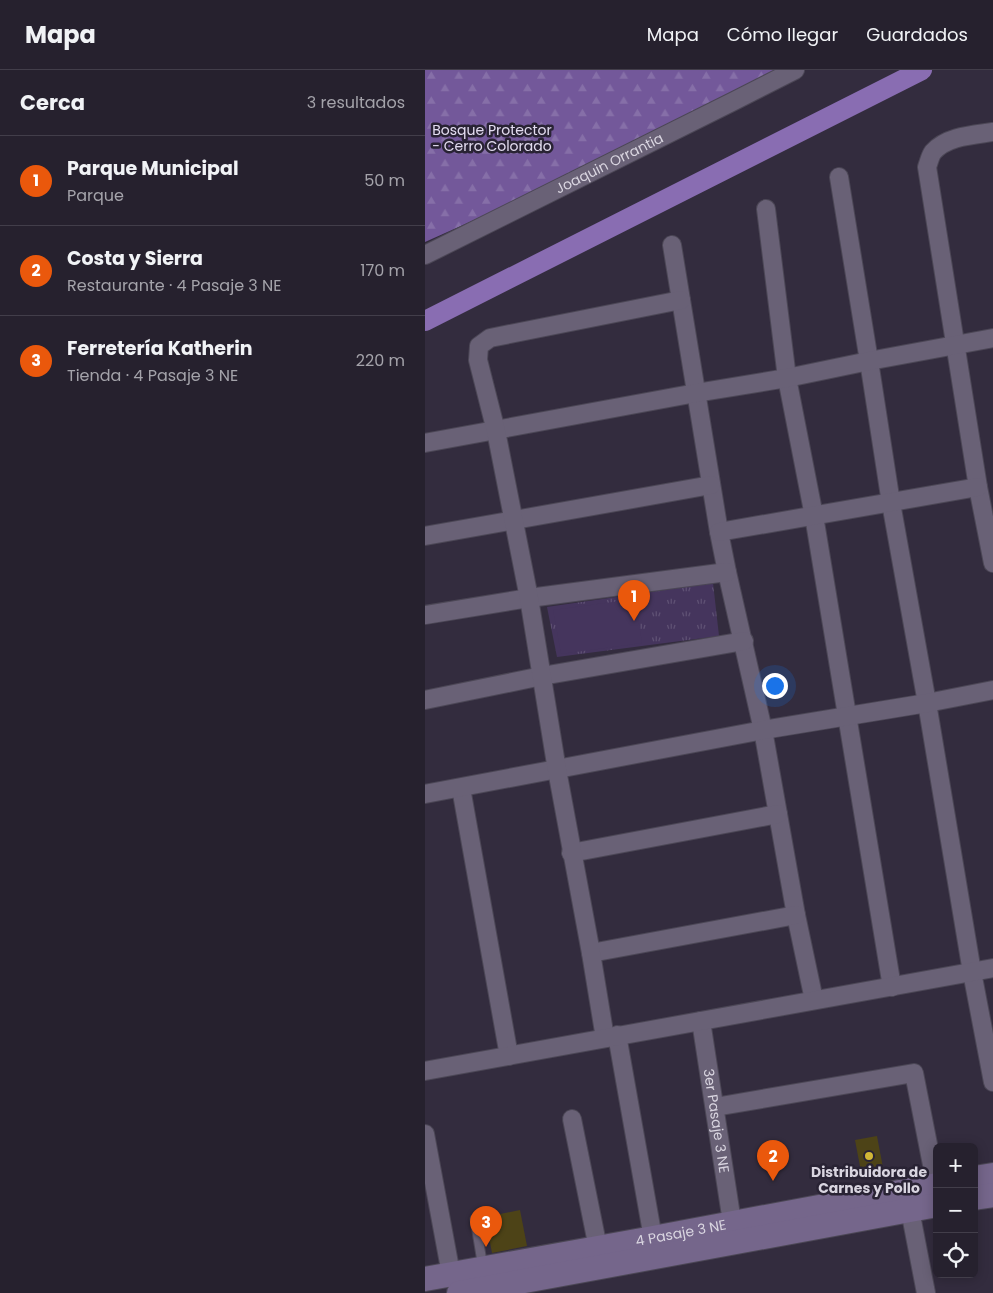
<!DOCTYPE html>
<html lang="es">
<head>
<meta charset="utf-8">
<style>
  body { margin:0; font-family:Poppins,sans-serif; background:#322e3a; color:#f1f3f6 }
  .controls { position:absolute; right:15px; bottom:15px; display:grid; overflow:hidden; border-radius:8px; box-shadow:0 2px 12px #0003 }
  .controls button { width:45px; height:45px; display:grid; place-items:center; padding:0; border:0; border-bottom:1px solid #423e4a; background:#26212e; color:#f1f3f6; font:25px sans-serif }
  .you { position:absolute; left:349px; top:615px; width:18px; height:18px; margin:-12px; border:4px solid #fff; border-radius:50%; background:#1a73e8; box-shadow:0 0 0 8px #1a73e833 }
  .badge { display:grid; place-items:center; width:32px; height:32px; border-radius:50%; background:#ea580c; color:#fff; font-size:16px; font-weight:700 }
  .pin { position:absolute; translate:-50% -41px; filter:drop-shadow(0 1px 2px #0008) }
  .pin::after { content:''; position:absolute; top:26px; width:18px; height:15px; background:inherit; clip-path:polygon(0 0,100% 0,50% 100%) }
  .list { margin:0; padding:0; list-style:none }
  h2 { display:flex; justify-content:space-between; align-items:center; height:65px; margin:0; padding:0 20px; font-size:21px }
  h2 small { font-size:16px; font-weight:400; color:#a4a3aa }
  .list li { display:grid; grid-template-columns:32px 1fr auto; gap:15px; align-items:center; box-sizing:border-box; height:90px; padding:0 20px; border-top:1px solid #423e4a }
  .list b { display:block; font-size:19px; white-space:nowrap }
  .list p { margin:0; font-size:16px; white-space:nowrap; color:#a4a3aa }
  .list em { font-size:16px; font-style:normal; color:#a4a3aa }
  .icon { flex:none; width:28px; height:28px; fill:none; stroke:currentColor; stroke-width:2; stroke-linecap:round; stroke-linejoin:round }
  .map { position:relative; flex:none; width:568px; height:1223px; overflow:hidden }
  header { display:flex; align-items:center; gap:30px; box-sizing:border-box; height:70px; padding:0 25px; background:#26212e; border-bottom:1px solid #423e4a }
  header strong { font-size:24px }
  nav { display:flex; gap:28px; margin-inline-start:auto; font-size:18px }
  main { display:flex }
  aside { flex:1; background:#26212e }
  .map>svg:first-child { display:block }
</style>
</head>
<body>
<header>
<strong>Mapa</strong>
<nav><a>Mapa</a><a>Cómo llegar</a><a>Guardados</a></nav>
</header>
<main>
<aside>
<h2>Cerca<small>3 resultados</small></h2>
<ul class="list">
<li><span class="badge">1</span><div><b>Parque Municipal</b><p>Parque</p></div><em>50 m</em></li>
<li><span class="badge">2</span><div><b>Costa y Sierra</b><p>Restaurante · 4 Pasaje 3 NE</p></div><em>170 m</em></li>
<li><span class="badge">3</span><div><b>Ferretería Katherin</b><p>Tienda · 4 Pasaje 3 NE</p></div><em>220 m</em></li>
</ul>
</aside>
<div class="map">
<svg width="568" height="1223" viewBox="0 0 568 1223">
  <defs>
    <pattern id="forest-firs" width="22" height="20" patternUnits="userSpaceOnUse" patternTransform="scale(1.25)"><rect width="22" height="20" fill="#73589a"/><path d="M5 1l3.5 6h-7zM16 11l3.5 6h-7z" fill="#866fa8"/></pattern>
    <pattern id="park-tufts" width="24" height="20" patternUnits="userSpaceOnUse" patternTransform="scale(1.25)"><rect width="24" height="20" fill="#45355d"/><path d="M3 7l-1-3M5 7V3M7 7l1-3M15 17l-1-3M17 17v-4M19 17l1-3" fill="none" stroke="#5f5174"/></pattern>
  </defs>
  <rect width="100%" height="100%" fill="#332c3e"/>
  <!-- forest -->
  <path fill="url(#forest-firs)" d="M0,0h371l-51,29 -320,143z"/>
  <!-- park -->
  <path fill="url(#park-tufts)" d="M288,513l6,53 -162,21 -10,-50z"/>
  <!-- garden -->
  <path fill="#45355d" d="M210,529l7,44 -81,11 -8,-44z"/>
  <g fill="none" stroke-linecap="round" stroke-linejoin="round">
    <!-- canal -->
    <path stroke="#896db2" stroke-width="20" d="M0,251l497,-251"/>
  </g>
  <!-- building -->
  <g fill="#4d4317">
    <path d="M452,1066l7,37 -22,4 -7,-37z"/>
    <path d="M95,1140l7,36 -35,7 -7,-36z"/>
  </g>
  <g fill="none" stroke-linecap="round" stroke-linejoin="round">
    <defs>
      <path id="lane" d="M50,1149l8,49"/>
      <g id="street">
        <path d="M568,62c-20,3 -46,4 -60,20 -3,4 -4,10 -6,15l51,320 15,76"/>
        <path d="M414,107l30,184 22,142 36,200 45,269 21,110"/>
        <path d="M341,139l21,169 27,138 78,471"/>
        <path d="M247,175l47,287 8,40 36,158 33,185 18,85"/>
        <path id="s1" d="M0,185l309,-154 61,-31"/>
        <path d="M0,373l271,-50 91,-15 82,-17 124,-23"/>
        <path d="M294,462l259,-45"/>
        <path d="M0,466l286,-51"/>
        <path d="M0,545l104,-17 198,-26"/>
        <path d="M0,630l117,-24 202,-35"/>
        <path d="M36,718l48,268"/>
        <path d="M0,724l338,-64 164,-27 66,-13"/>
        <path d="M146,783l207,-39"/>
        <path d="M166,883l205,-38"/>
        <path id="s2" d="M276,951l31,201"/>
        <path d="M192,965l36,203"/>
        <path d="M180,968l-14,-85 -34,-183 -28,-172 -33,-167 -18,-71 1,-14 11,-8 191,-38"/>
        <path d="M0,1001l568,-103"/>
        <path d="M290,1037l199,-34 22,112"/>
        <path d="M147,1049l26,129"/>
        <path d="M0,1064l26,140"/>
        <path d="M485,1140l16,83"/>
      </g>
      <g id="secondary">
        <path d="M549,1108l19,-3"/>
        <path d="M549,1128l19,-3"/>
        <path id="s3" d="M0,1209l228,-41 284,-53"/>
        <path d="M34,1223l478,-88"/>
      </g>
    </defs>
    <!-- lane casing -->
    <use href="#lane" stroke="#4c4756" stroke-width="11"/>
    <!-- street casing -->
    <use href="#street" stroke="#4c4756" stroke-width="20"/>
    <!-- secondary casing -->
    <use href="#secondary" stroke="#4c4756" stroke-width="26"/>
    <!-- lane -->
    <use href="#lane" stroke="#696176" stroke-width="9"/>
    <!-- street -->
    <use href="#street" stroke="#696176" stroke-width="18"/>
    <!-- secondary -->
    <use href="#secondary" stroke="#75668b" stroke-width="24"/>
  </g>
  <!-- markers -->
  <circle fill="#d1b736" stroke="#292334" stroke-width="2" cx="444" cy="1086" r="5"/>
  <g text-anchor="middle" stroke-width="5" stroke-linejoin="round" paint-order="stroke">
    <!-- park labels -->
    <g font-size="14" fill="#e3dcf0" stroke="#292334">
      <text x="67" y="65">Bosque Protector<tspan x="67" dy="16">- Cerro Colorado</tspan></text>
    </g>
    <!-- street labels -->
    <g font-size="14" fill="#d9d5e0" stroke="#292334">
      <text dy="5" stroke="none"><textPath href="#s1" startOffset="206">Joaquin Orrantia</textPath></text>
      <text dy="5" stroke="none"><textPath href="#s2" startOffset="101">3er Pasaje 3 NE</textPath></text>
      <text dy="5" stroke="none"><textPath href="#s3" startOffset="260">4 Pasaje 3 NE</textPath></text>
    </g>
    <!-- poi labels -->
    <g font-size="14" font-weight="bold" fill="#d9d5e0" stroke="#292334">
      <text x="444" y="1107">Distribuidora de<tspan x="444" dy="16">Carnes y Pollo</tspan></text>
    </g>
  </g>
</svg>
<div class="controls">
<button>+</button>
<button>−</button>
<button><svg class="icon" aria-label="locate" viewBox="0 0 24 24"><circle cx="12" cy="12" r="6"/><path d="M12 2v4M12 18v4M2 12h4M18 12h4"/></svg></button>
</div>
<div class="you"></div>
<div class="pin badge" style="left:209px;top:551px">1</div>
<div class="pin badge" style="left:348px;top:1111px">2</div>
<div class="pin badge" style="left:61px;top:1177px">3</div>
</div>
</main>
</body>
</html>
